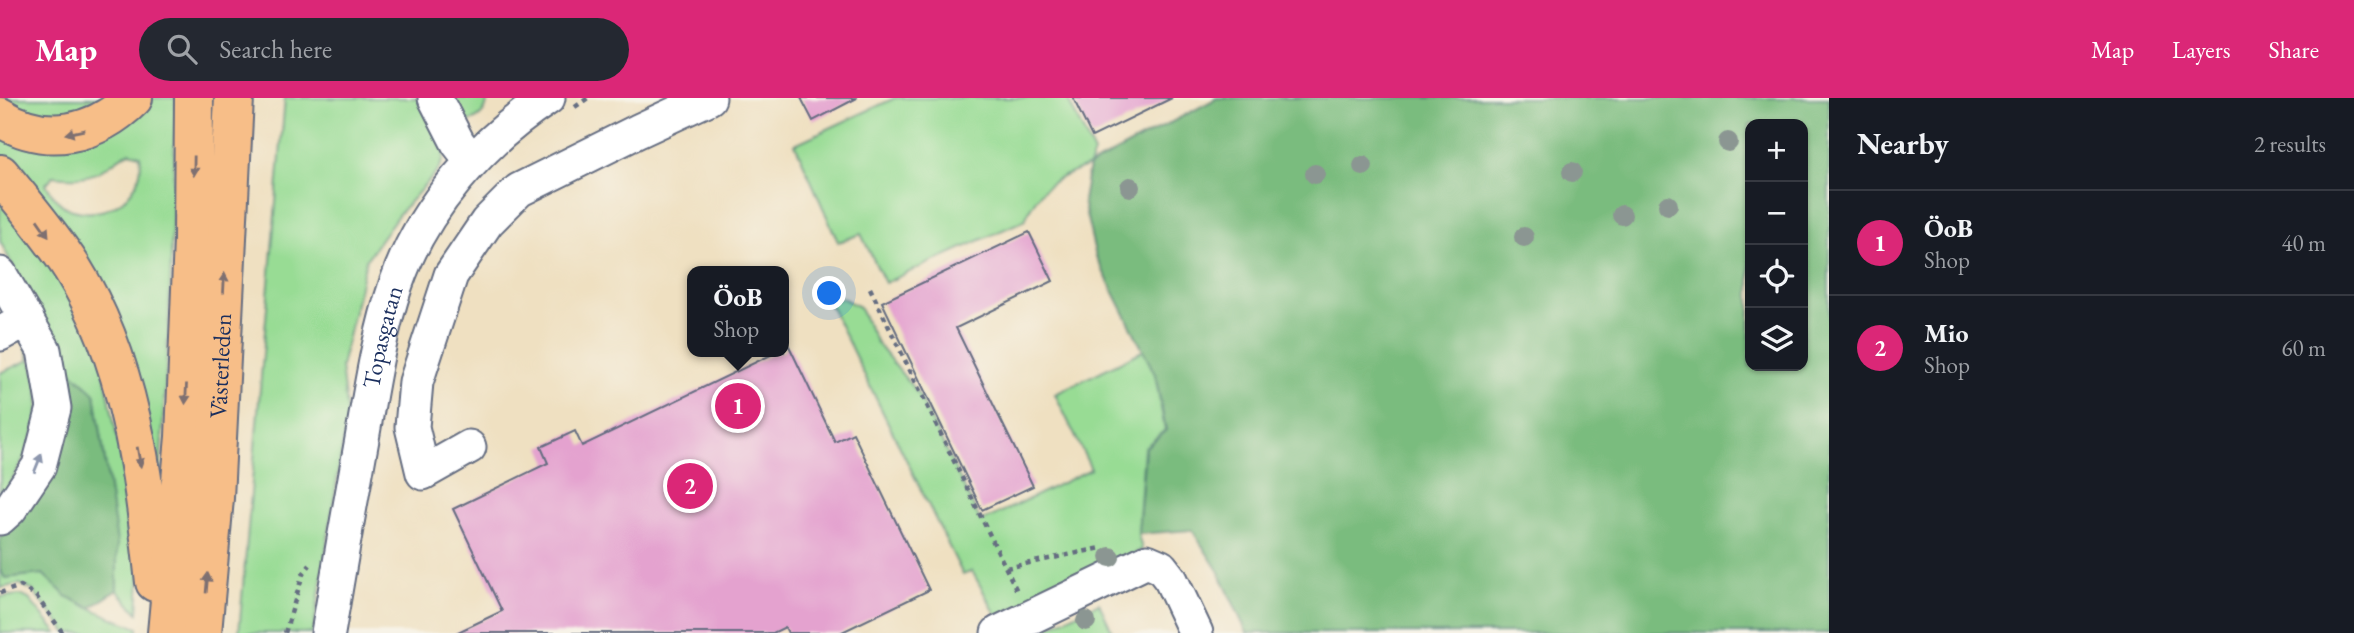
<!DOCTYPE html>
<html lang="en">
<head>
<meta charset="utf-8">
<style>
  body { margin:0; font-family:"EB Garamond",serif; background:#242831; color:#f1f3f6 }
  .controls { position:absolute; right:21px; top:21px; display:grid; overflow:hidden; border-radius:14px; box-shadow:0 2px 5px #0004 }
  .controls button { width:63px; height:63px; display:grid; place-items:center; padding:0; border:0; border-bottom:2px solid #363941; background:#171b24; color:#f1f3f6; font:35px sans-serif }
  .you { position:absolute; left:830px; top:196px; width:24px; height:24px; margin:-18px; border:5px solid #fff; border-radius:50%; background:#1a73e8; box-shadow:0 0 0 10px #1a73e833 }
  .badge { display:grid; place-items:center; width:46px; height:46px; border-radius:50%; background:#db2777; color:#fff; font-size:23px; font-weight:700 }
  .pin { position:absolute; translate:-50% -50%; border:4px solid #fff; box-shadow:0 2px 7px #0006 }
  .popup { position:absolute; left:687px; top:168px; width:102px; height:91px; box-sizing:border-box; display:grid; place-content:center; border-radius:14px; background:#171b24; filter:drop-shadow(0 2px 5px #0005); font-size:23px; white-space:nowrap; color:#9ea1a6 }
  .popup b { font-size:26px; color:#f1f3f6 }
  .popup::after { content:''; position:absolute; left:50%; top:100%; margin-left:-14px; border:14px solid transparent; border-top-color:#171b24 }
  .list { margin:0; padding:0; list-style:none }
  h2 { display:flex; justify-content:space-between; align-items:center; height:91px; margin:0; padding:0 28px; font-size:30px }
  h2 small { font-size:23px; font-weight:400; color:#9ea1a6 }
  .list li { display:grid; grid-template-columns:46px 1fr auto; gap:21px; align-items:center; box-sizing:border-box; height:105px; padding:0 28px; border-top:2px solid #363941 }
  .list b { display:block; font-size:26px; white-space:nowrap }
  .list p { margin:0; font-size:23px; white-space:nowrap; color:#9ea1a6 }
  .list em { font-size:23px; font-style:normal; color:#9ea1a6 }
  .icon { flex:none; width:38px; height:38px; fill:none; stroke:currentColor; stroke-width:2; stroke-linecap:round; stroke-linejoin:round }
  .map { position:relative; flex:none; width:1829px; height:535px; overflow:hidden }
  header { display:flex; align-items:center; gap:42px; box-sizing:border-box; height:98px; padding:0 35px; background:#db2777; color:#fff }
  header strong { font-size:33px }
  nav { display:flex; gap:38px; margin-inline-start:auto; font-size:24px }
  .search { width:490px; height:63px; background:#242831; display:flex; align-items:center; gap:18px; box-sizing:border-box; padding:0 24px; border-radius:38px; color:#9ea1a6; font-size:26px }
  main { display:flex }
  aside { flex:1; background:#171b24 }
  .map>svg:first-child { display:block }
</style>
</head>
<body>
<header>
<strong>Map</strong>
<div class="search"><svg class="icon" aria-label="search" viewBox="0 0 24 24"><circle cx="10" cy="10" r="6"/><path d="M15 15l6 6"/></svg>Search here</div>
<nav><a>Map</a><a>Layers</a><a>Share</a></nav>
</header>
<main>
<div class="map">
<svg width="1829" height="535" viewBox="0 0 1829 535">
  <rect width="100%" height="100%" fill="#f7f3e8"/>
  <filter id="ink" filterUnits="userSpaceOnUse"><feTurbulence type="fractalNoise" baseFrequency=".0143" numOctaves="2"/><feDisplacementMap in="SourceGraphic" scale="14" xChannelSelector="R" yChannelSelector="G"/><feConvolveMatrix kernelMatrix="1 2 1 2 8 2 1 2 1" color-interpolation-filters="sRGB"/></filter>
  <filter id="wash" filterUnits="userSpaceOnUse"><feTurbulence type="fractalNoise" baseFrequency=".00686" numOctaves="4" result="noise"/><feDisplacementMap in="SourceGraphic" scale="28" xChannelSelector="R" yChannelSelector="G"/><feGaussianBlur stdDeviation="1.57" result="paint"/><feColorMatrix in="noise" values="0 0 0 0 0 0 0 0 0 0 0 0 0 0 0 0 0 1.4 0 .05"/><feComposite in="paint" operator="in"/></filter>
  <g filter="url(#wash)">
    <rect width="100%" height="100%" fill="#efe0c1"/>
    <!-- green -->
    <g fill="#98dc94" stroke="#5a8679" stroke-width="2" fill-rule="evenodd">
      <path d="M4,0h113l-6,6 -61,13 -35,-9z"/>
      <path d="M153,0h23l-7,220 -9,156 -7,-9 -153,-308v-23l143,-21zM130,54l10,3c7,37 -31,66 -67,55 -13,-3 -21,-15 -27,-26l7,-8c16,2 34,3 49,-6 11,-6 14,-12 28,-18z"/>
      <path d="M285,0h139l20,53 -1,10 -6,11 -39,43 -32,45 -25,107 6,49 -34,217h-74z"/>
      <path d="M451,0h36c1,14 -10,24 -24,24z"/>
      <path d="M895,0h172l27,55 -5,13c-33,12 -50,19 -64,54l-140,63 -24,-49 -23,8 -43,-98z"/>
      <path d="M0,91l96,143 45,224 -3,57 -21,-23 -1,-48 -21,-149 -31,-28 -64,-124z"/>
      <path d="M842,200l17,9 18,36 42,52 62,127 110,-53 -36,-75 89,-44 11,24 10,56 -21,18 -6,86 4,16 -145,66 -25,-45 -9,4 -134,-272z"/>
      <path d="M25,248c4,11 10,24 12,36 9,42 -16,84 -37,118v-127l29,-13z"/>
      <path d="M0,472l5,8 38,-4c32,30 55,38 95,54l-1,5h-70l-35,-43 -12,-6 -20,4z"/>
      <path d="M20,497l9,4 28,34h-57v-36z"/>
      <path d="M1099,505l14,30h-77z"/>
    </g>
    <!-- forest -->
    <g fill="#7abc7e" stroke="#4a766e" stroke-width="2" fill-rule="evenodd">
      <path d="M1217,0h612v535h-582l-28,-61 -27,-42 -54,4 7,-86 21,-18 -11,-56 -59,-117 -13,-56 6,-35zM1750,26h53v242h-53z"/>
      <path d="M64,267l31,28 22,149v48l-27,18 -24,-12 -23,-22 -38,4 -5,-8v-33l25,-26 40,-103z"/>
    </g>
    <g id="blocks">
      <!-- building -->
      <g fill="#e4a2cf">
        <path d="M801,0h56l-44,23z"/>
        <path d="M1073,0h99l-80,39z"/>
        <path d="M1029,134l24,49 -97,47 77,158 -51,24 -100,-208z"/>
        <path d="M789,248l46,96 18,-9 76,157 -89,43h-52l-3,-6 -12,6h-317l46,-22 -49,-102 95,-46 -7,-16 34,-16 7,15 195,-94h7v-3z"/>
      </g>
    </g>
  </g>
  <g filter="url(#ink)">
    <use href="#blocks" fill-opacity="0" stroke="#656d81" stroke-width="2"/>
    <g fill="none" stroke-linecap="round" stroke-linejoin="round">
      <defs>
        <g id="minor">
          <path d="M435,0l23,45 14,18"/>
          <path d="M0,176l44,76 10,58 -15,58 -29,43 -10,9"/>
          <path d="M0,236l27,-15"/>
          <path d="M469,349l-46,26 -11,-46 4,-45 35,-107 36,-53 32,-32 119,-59 71,-33"/>
          <path id="s1" d="M328,535c11,-65 22,-129 34,-194 9,-52 17,-105 34,-155 26,-76 86,-143 152,-186"/>
          <path d="M998,535l149,-72 14,6 10,13 25,53"/>
        </g>
        <g id="highway">
          <path d="M0,19c46,29 96,18 133,-19"/>
          <path d="M0,76c25,31 51,61 72,94 59,94 71,206 83,314"/>
          <path d="M167,535l18,-196 8,-197 1,-142"/>
          <path id="s2" d="M202,535l12,-135 20,-400"/>
        </g>
      </defs>
      <!-- minor casing -->
      <use href="#minor" stroke="#656d81" stroke-width="37"/>
      <!-- highway casing -->
      <use href="#highway" stroke="#656d81" stroke-width="42"/>
      <!-- path -->
      <g stroke="#656d81" stroke-width="4.5" stroke-dasharray="5 5" stroke-linecap="butt">
        <path d="M575,9l13,-9"/>
        <path d="M870,190l148,305"/>
        <path d="M1006,470l95,-20"/>
        <path d="M0,495l21,-7 15,10 27,37"/>
        <path d="M285,535l18,-59 7,-9"/>
      </g>
      <!-- minor -->
      <use href="#minor" stroke="#fff" stroke-width="33"/>
      <!-- highway -->
      <use href="#highway" stroke="#f7be88" stroke-width="38"/>
    </g>
    <!-- trees -->
    <g fill="#8b9692">
      <circle cx="1728" cy="44" r="10"/>
      <circle cx="1363" cy="68" r="10"/>
      <circle cx="1572" cy="74" r="10"/>
      <circle cx="1315" cy="76" r="10"/>
      <circle cx="1130" cy="89" r="10"/>
      <circle cx="1668" cy="107" r="10"/>
      <circle cx="1622" cy="117" r="10"/>
      <circle cx="1524" cy="139" r="10"/>
      <circle cx="1110" cy="459" r="10"/>
      <circle cx="1086" cy="523" r="10"/>
    </g>
    <!-- one-way arrows -->
    <defs><path id="oneway-solid" d="M-6-.8H1V-3.2L6.5 0L1 3.2V.8H-6Z" transform="scale(1.75)"/></defs>
    <g fill="#7e6f71">
      <use href="#oneway-solid" transform="translate(75 34) rotate(168)"/>
      <use href="#oneway-solid" transform="translate(194 68) rotate(91)"/>
      <use href="#oneway-solid" transform="translate(43 130) rotate(55)"/>
      <use href="#oneway-solid" transform="translate(224 185) rotate(-87)"/>
      <use href="#oneway-solid" transform="translate(186 296) rotate(93)"/>
      <use href="#oneway-solid" transform="translate(139 359) rotate(80)"/>
      <use href="#oneway-solid" transform="translate(207 485) rotate(-85)"/>
    </g>
    <use fill="#8d97ae" href="#oneway-solid" transform="translate(38 365) rotate(-68)"/>
  </g>
  <g text-anchor="middle" stroke-width="5" stroke-linejoin="round" paint-order="stroke">
    <!-- street labels -->
    <g font-size="24" fill="#1b2f5e" stroke="#f7f3e8">
      <text dy="8" stroke="none"><textPath href="#s1" startOffset="301">Topasgatan</textPath></text>
      <text dy="8" stroke="none"><textPath href="#s2" startOffset="268">Västerleden</textPath></text>
    </g>
  </g>
</svg>
<div class="controls">
<button>+</button>
<button>−</button>
<button><svg class="icon" aria-label="locate" viewBox="0 0 24 24"><circle cx="12" cy="12" r="6"/><path d="M12 2v4M12 18v4M2 12h4M18 12h4"/></svg></button>
<button><svg class="icon" aria-label="layers" viewBox="0 0 24 24"><path d="M12 4l9 5-9 5-9-5zM3 14l9 5 9-5"/></svg></button>
</div>
<div class="you"></div>
<div class="pin badge" style="left:738px;top:308px">1</div>
<div class="popup"><b>ÖoB</b>Shop</div>
<div class="pin badge" style="left:690px;top:388px">2</div>
</div>
<aside>
<h2>Nearby<small>2 results</small></h2>
<ul class="list">
<li><span class="badge">1</span><div><b>ÖoB</b><p>Shop</p></div><em>40 m</em></li>
<li><span class="badge">2</span><div><b>Mio</b><p>Shop</p></div><em>60 m</em></li>
</ul>
</aside>
</main>
</body>
</html>
